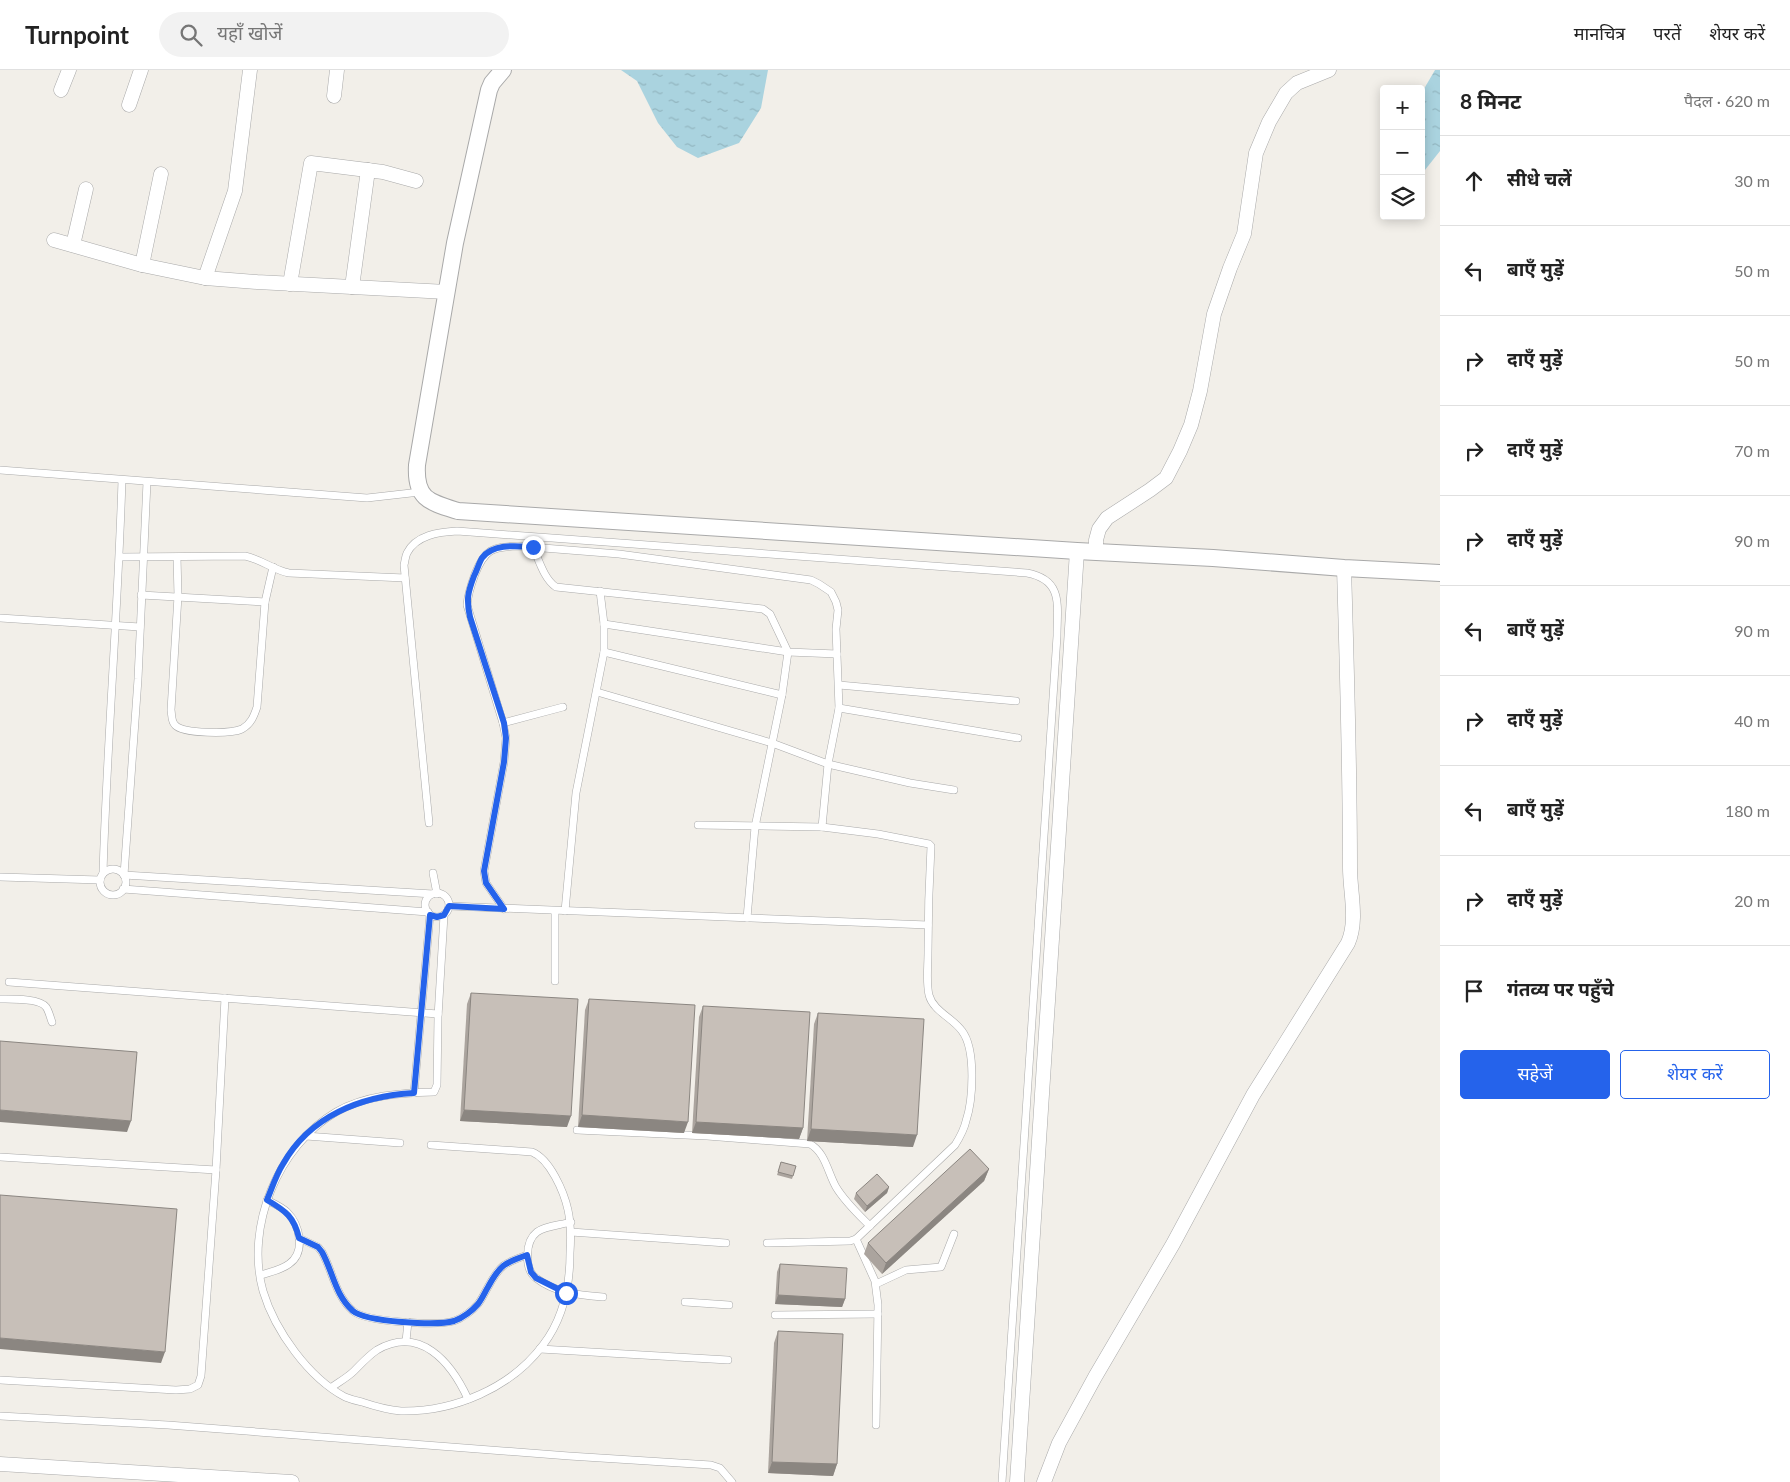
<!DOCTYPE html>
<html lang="hi">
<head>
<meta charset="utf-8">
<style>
  body { margin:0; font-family:Lato,"Noto Sans Devanagari",sans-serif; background:#f2f2f2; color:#222 }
  .controls { position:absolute; right:15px; top:15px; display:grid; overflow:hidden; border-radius:5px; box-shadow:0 2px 12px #0003 }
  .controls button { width:45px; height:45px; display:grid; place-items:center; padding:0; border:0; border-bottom:1px solid #e0e0e0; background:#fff; color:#222; font:25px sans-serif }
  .stop { position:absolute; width:15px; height:15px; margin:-11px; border:4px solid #2563eb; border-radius:50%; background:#fff }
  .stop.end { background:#2563eb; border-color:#fff; box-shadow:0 1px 5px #0008 }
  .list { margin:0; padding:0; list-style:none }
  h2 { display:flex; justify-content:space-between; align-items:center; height:65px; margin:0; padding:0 20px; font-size:21px }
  h2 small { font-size:16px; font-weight:400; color:#767676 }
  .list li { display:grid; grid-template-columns:32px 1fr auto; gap:15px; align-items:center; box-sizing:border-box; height:90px; padding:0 20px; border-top:1px solid #e0e0e0 }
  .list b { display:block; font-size:19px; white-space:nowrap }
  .list em { font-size:16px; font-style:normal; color:#767676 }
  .actions { display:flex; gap:10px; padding:15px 20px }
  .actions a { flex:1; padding:11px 0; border:1px solid #2563eb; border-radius:5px; text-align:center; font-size:18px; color:#2563eb }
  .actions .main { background:#2563eb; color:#fff }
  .icon { flex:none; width:28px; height:28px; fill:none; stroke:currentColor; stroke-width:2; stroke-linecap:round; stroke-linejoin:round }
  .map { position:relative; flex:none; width:1440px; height:1412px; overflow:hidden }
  header { display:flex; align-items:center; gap:30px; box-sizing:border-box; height:70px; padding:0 25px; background:#fff; border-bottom:1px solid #e0e0e0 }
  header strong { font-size:24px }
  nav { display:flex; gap:28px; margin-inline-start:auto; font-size:18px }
  .search { width:350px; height:45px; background:#f2f2f2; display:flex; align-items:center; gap:12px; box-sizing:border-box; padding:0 18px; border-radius:28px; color:#767676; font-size:19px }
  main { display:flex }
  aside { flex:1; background:#fff }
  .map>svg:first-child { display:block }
</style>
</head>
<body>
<header>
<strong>Turnpoint</strong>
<div class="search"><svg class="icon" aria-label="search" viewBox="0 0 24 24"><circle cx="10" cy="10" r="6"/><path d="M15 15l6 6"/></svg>यहाँ खोजें</div>
<nav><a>मानचित्र</a><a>परतें</a><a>शेयर करें</a></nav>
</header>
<main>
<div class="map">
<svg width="1440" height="1412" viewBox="0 0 1440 1412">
  <defs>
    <pattern id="water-ripples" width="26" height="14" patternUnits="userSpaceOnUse" patternTransform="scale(1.25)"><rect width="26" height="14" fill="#aad3df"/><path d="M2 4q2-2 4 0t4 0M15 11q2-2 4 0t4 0" fill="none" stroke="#92b5bf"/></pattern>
  </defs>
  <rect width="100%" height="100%" fill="#f2efe9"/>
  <!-- water -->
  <g fill="url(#water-ripples)">
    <path d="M621,0h147l-7,38 -22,35 -41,15 -21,-11 -19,-24 -21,-42z"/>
    <path d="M1435,0h5v81l-19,24v-81z"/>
  </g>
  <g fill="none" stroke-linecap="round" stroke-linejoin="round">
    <defs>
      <g id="service">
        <path d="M0,400l367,28 53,-6"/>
        <path d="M147,412l-9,197 -14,196 309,19"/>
        <path d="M533,477c6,13 11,32 23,40l207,22 7,5 18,38 -6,43 -27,132 -8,91"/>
        <path d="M120,487l125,-1c16,3 28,14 44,17l116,5"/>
        <path d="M177,487l1,39 -7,114c1,5 0,11 4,15 8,9 56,9 67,4 9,-5 12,-13 15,-22l8,-105 8,-35"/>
        <path d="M141,525l124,7"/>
        <path d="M0,548l140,9"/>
        <path d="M604,554l184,28 49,2"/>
        <path d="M604,582l178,43"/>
        <path d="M839,615l177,16"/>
        <path d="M597,622l175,51 56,21 82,19 44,7"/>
        <path d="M839,638l179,30"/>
        <path d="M503,653l60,-16"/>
        <path d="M429,753l-25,-258c1,-3 1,-8 3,-12 9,-18 32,-21 50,-22l570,42c37,7 30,33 30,63l-55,846"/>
        <path d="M698,755l124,2 56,7 51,10 2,2c-2,36 -3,71 -3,107 0,13 -2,29 1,42 4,16 24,23 33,36 14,18 11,69 4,90 -2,9 -6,16 -11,24l-99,94 -6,2 -83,2"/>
        <circle cx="113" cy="812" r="13"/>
        <path d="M103,803c4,-131 15,-262 19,-393"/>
        <path d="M433,803l4,21"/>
        <path d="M0,807l100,3"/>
        <path d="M123,819l305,23"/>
        <circle cx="437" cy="835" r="12"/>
        <path d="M449,836l479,19"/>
        <path d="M504,839l-18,-26 -2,-12 20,-109 2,-24 -3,-15 -36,-118c1,-12 4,-20 8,-31 10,-25 17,-27 43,-28l101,8 192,26 8,4 12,8 5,10 2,8 -2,19 3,79 -11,56 -6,63"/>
        <path d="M555,841v70"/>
        <path d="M565,841l11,-118 28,-141v-28l-4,-33"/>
        <path d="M9,912l429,32"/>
        <path d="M0,929c11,0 40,-1 46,8 3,4 4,10 6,15"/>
        <path d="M414,1023l16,-178"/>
        <path d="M577,1060l130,6 103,8c15,8 18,29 26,43 9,15 22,27 34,39"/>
        <path d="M306,1066l94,7"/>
        <path d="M431,1075l101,7c18,7 32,40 36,58 3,14 3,28 2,43 0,32 -7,66 -27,92 -32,43 -89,67 -142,66 -13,-1 -27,-5 -39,-9 -5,-1 -12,-3 -17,-5 -36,-19 -70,-66 -82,-106 -18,-64 15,-145 73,-179 29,-17 65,-19 98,-20l3,-7 1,-68 6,-102"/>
        <path d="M0,1087l216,13"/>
        <path d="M571,1152c-10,3 -26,4 -34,10 -12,9 -13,37 -1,46 19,15 43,17 67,19"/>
        <path d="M571,1162l155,11"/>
        <path d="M299,1168l19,9 4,5c11,20 13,43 31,59 13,11 84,15 101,10 9,-3 19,-11 24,-17 4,-5 7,-12 10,-17 12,-22 16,-24 39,-32"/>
        <path d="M856,1169l19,42 3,24 -2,120"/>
        <path d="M261,1205c9,-3 20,-5 28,-11 17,-12 11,-39 -2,-52 -5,-5 -14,-9 -20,-12"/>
        <path d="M876,1214l30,-14 35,-3 13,-33"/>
        <path d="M685,1232l44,3"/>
        <path d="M775,1245l103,-1"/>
        <path d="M406,1271l2,-19"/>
        <path d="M540,1279l188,11"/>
        <path d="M0,1310l176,10 14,-1 8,-4 3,-9 15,-206 9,-172"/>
        <path d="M332,1317c7,-5 16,-10 22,-16 7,-7 14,-15 23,-21 43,-25 74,12 91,49"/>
        <path d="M0,1346l168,9 401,31 142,9 9,3 12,14"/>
      </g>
      <g id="minor">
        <path d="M61,20l8,-20"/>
        <path d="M334,26l3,-26"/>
        <path d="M129,35l12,-35"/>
        <path d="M54,170l88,25 63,13 52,4 190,10"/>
        <path d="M73,175l13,-56"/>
        <path d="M142,195l19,-91"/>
        <path d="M205,208l30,-87 15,-121"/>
        <path d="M290,214l21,-121 72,9 33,9"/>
        <path d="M352,217l16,-117"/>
        <path d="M1096,482v-12l3,-11 8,-11 43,-28 16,-12 14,-27 11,-26 9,-34 14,-77 16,-46 14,-34 12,-81 13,-31 17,-29 11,-10 32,-13"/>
        <path d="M0,1394l292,18"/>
        <path d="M1017,1412l60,-931"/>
        <path d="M1044,1412l15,-39 36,-66 78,-133 80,-149 95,-152c10,-23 2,-51 2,-75 0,-100 -3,-200 -6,-300"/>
      </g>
      <path id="tertiary" d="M503,0l-11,13 -3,7 -34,153 -38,222c-2,34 12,37 41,46l619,40 136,7 131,10 96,5"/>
    </defs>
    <!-- service casing -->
    <use href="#service" stroke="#a9a9a9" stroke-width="8"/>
    <!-- minor casing -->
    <use href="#minor" stroke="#a9a9a9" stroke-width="15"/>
    <!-- tertiary casing -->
    <use href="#tertiary" stroke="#a9a9a9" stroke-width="18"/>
    <!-- service -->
    <use href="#service" stroke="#fff" stroke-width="7"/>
    <!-- minor -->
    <use href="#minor" stroke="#fff" stroke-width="14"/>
    <!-- tertiary -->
    <use href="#tertiary" stroke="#fff" stroke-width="16"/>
  </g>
  <!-- wall -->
  <g fill="#aba49e">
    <path d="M471,923l96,134 -107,-6 7,-117z"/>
    <path d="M589,929l95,134 -106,-6 7,-117z"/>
    <path d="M703,936l100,122 -4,11 -107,-6 7,-116z"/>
    <path d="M818,943l95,134 -106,-6 7,-117z"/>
    <path d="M781,1092l15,4 -4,13 -15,-4z"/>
    <path d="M989,1099l-5,12 -102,93 -18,-20 4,-11z"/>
    <path d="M889,1117l-2,6 -22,19 -11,-13 2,-6z"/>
    <path d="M780,1194l65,35 -3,8 -67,-3 2,-32z"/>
    <path d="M778,1261l59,133 -4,12 -65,-3 6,-130z"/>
  </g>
  <!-- shaded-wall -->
  <g fill="#8b8681">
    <path d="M0,1040l131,11 -4,11 -127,-10z"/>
    <path d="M464,1040l107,6 -4,11 -107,-6z"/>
    <path d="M582,1045l106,7 -4,11 -106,-6z"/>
    <path d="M696,1052l107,6 -4,11 -107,-6z"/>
    <path d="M811,1059l106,6 -4,12 -106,-6z"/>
    <path d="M989,1099l-5,12 -102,93 4,-11z"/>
    <path d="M889,1117l-2,6 -22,19 2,-6z"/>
    <path d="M778,1225l67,4 -3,8 -67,-3z"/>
    <path d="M0,1268l165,14 -4,11 -161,-14z"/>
    <path d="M772,1392l65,2 -4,12 -65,-3z"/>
  </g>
  <!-- building -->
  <g fill="#c7bfb8" stroke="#8b8681">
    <path d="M471,923l107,6 -7,117 -107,-6z"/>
    <path d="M589,929l106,6 -7,117 -106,-7z"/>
    <path d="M703,936l107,6 -7,116 -107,-6z"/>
    <path d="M818,943l106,6 -7,116 -106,-6z"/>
    <path d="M0,971l137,11 -6,69 -131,-11z"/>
    <path d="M970,1079l19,20 -103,94 -18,-20z"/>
    <path d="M781,1092l15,4 -3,10 -15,-4z"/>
    <path d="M877,1104l12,13 -22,19 -11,-13z"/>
    <path d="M0,1125l177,14 -12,143 -165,-14z"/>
    <path d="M780,1194l67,4 -2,31 -67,-4z"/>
    <path d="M778,1261l65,3 -6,130 -65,-2z"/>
  </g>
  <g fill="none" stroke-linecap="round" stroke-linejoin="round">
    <!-- route -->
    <path stroke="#2563eb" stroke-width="6" d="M533,477c-16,-1 -40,-4 -51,11 -3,5 -5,12 -8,18 -6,16 -8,23 -4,41l34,106 2,15 -2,24 -20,109 2,12 18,26 -55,-3 -5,9 -7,2 -7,-2 -16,178c-53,3 -104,23 -131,71 -7,11 -11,24 -16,36 19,11 27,17 32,38l19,9 4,5c11,20 13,43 31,59 13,11 84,15 101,10 9,-3 19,-11 24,-17 4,-5 7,-12 10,-17 12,-22 16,-24 39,-32l4,17 5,6 30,15"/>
  </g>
</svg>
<div class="controls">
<button>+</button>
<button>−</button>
<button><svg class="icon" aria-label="layers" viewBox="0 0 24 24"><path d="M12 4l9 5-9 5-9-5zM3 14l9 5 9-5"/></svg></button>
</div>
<div class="stop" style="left:566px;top:1223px"></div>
<div class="stop end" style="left:533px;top:477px"></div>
</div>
<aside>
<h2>8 मिनट<small>पैदल · 620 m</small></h2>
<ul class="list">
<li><svg class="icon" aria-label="ahead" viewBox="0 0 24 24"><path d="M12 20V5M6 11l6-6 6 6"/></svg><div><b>सीधे चलें</b></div><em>30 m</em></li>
<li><svg class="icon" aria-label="left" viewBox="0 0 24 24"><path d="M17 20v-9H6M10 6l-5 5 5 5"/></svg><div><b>बाएँ मुड़ें</b></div><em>50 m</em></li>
<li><svg class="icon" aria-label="right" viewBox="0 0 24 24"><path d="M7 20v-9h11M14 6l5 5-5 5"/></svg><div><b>दाएँ मुड़ें</b></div><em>50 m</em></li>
<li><svg class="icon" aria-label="right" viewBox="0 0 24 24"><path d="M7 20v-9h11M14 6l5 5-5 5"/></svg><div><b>दाएँ मुड़ें</b></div><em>70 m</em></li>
<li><svg class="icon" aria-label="right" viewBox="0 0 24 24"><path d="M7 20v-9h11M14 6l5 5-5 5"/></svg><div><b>दाएँ मुड़ें</b></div><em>90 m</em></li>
<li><svg class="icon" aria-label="left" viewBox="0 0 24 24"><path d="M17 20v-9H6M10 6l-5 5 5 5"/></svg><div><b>बाएँ मुड़ें</b></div><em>90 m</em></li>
<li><svg class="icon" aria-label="right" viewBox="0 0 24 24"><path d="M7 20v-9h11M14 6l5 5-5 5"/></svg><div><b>दाएँ मुड़ें</b></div><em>40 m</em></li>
<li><svg class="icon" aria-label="left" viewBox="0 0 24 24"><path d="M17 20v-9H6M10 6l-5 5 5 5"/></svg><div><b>बाएँ मुड़ें</b></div><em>180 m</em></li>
<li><svg class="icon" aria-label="right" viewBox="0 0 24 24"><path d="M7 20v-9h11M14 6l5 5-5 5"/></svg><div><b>दाएँ मुड़ें</b></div><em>20 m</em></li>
<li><svg class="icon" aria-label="arrive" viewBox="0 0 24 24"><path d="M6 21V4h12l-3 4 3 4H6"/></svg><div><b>गंतव्य पर पहुँचे</b></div></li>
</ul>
<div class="actions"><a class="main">सहेजें</a><a>शेयर करें</a></div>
</aside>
</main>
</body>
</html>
